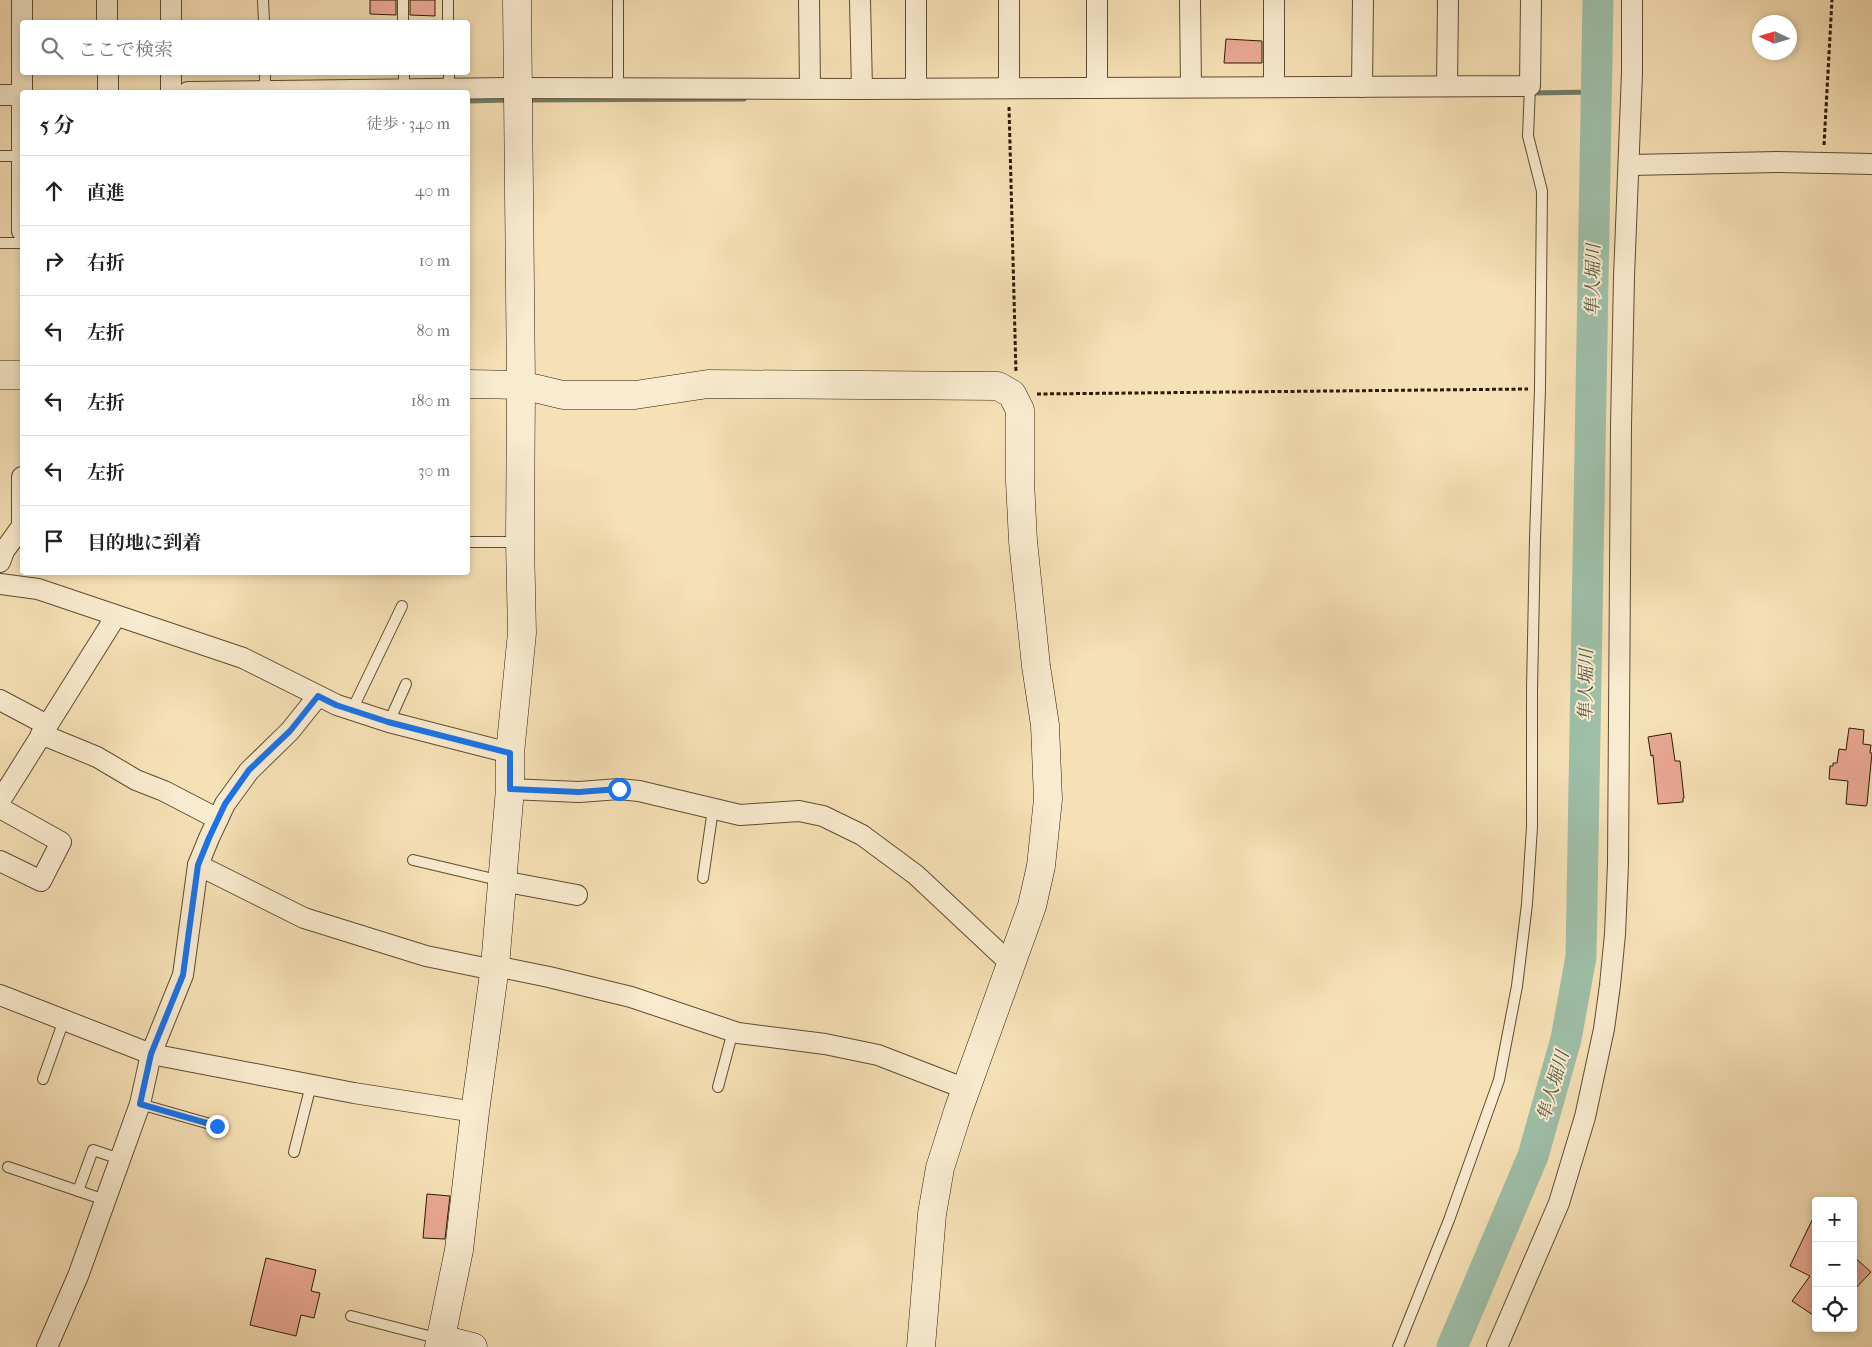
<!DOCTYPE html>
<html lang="ja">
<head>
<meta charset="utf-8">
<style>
  body { margin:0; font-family:"IM FELL French Canon","Noto Serif JP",serif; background:#f6f6f6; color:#222 }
  .controls { position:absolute; right:15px; bottom:15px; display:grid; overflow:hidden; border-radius:5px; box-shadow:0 2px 8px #0003 }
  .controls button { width:45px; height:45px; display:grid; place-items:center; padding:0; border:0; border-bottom:1px solid #e0e0e0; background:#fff; color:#222; font:25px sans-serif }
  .compass { position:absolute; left:1752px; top:15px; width:45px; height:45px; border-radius:50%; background:#fff; box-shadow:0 2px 8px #0003; rotate:274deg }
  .stop { position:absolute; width:15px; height:15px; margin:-11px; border:4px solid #1a73e8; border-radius:50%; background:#fff }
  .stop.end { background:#1a73e8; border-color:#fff; box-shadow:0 1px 5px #0008 }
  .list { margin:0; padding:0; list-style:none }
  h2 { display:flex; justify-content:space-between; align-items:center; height:65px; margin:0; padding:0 20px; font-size:21px }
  h2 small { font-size:16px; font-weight:400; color:#767676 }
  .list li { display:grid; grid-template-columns:32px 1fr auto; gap:15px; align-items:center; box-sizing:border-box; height:70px; padding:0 20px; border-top:1px solid #e0e0e0 }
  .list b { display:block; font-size:19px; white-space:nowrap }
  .list em { font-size:16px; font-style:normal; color:#767676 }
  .icon { flex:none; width:28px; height:28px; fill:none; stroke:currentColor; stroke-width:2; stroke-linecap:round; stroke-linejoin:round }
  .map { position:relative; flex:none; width:1872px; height:1347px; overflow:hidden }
  .search { position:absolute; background:#fff; box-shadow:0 2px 8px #0003; left:20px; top:20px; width:450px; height:55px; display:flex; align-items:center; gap:12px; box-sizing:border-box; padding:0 18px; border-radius:5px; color:#767676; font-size:19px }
  .panel { position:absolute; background:#fff; box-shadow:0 2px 8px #0003; left:20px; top:90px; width:450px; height:485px; border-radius:5px }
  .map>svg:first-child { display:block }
</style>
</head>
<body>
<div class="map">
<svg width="1872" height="1347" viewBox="0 0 1872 1347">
  <rect width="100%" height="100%" fill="#f6e0b5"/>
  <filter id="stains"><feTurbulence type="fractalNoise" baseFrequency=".004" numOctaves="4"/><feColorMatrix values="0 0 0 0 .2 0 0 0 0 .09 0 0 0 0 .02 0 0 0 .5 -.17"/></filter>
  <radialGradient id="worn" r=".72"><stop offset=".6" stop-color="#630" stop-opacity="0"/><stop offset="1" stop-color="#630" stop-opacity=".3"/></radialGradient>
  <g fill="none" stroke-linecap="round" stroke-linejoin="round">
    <!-- stream -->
    <g stroke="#707d67" stroke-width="5">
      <path d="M1530,93l67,-1"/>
      <path d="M525,100l219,-1"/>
      <path d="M468,101l41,-1"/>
    </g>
    <!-- river -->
    <path stroke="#9ebea7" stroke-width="31" d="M1452,1347l81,-191 33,-117 15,-82 17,-957"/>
  </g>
  <!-- building -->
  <g fill="#eba993" stroke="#2b1b07">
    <path d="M370,0h26v15l-26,-1z"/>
    <path d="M410,0h25v16l-25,-1z"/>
    <path d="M1226,39l36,2v22h-38z"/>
    <path d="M1849,728l15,2 -1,14 8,1 -1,8h2l-5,51 -1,2 -20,-2 2,-23 -19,-2 1,-13h3v-3h4l2,-14 7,1z"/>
    <path d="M1671,733l4,28h5l4,37h-1v4l-25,2 -5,-49 -2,1 -3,-19z"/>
    <path d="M427,1194l23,2 -5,43 -22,-1z"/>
    <path d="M1816,1212v105l-24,-16 18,-25 -20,-10z"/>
    <path d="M1853,1256l18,16 -18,19z"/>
    <path d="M266,1258l50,12 -5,21 9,2 -6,25 -13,-3 -5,21 -46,-11z"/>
  </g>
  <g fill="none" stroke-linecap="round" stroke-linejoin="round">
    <defs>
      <g id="lane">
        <path d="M263,0l1,22"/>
        <path d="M403,0v22"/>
        <path d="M448,0v22"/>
        <path d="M618,0v88"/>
        <path d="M265,72v18"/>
        <path d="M404,72v17"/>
        <path d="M449,72v16"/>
        <path d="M0,156h22"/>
        <path d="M0,243h22"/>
        <path d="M468,542h51"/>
        <path d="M352,710l50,-104"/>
        <path d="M389,722l17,-38"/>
        <path d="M413,860l89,21"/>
        <path d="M703,878l10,-69"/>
        <path d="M43,1079l21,-59"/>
        <path d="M718,1087l15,-56"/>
        <path d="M140,1104l77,22"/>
        <path d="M294,1152l17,-67"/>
        <path d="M8,1167l97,33"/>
        <path d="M78,1191l15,-41 27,9"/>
        <path d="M351,1316l89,23"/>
        <path d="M1398,1347l51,-127 50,-140 18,-94 10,-82 5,-77v-138l3,-150 5,-150 2,-198 -14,-55 2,-50"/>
      </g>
      <g id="street">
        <path d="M22,0v231"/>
        <path d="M107,0v22"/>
        <path d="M171,0v22"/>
        <path d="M809,0l1,89"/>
        <path d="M860,0l2,89"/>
        <path d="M916,0v89"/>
        <path d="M1097,0v88"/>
        <path d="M1190,0l1,87"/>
        <path d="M108,72v20"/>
        <path d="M171,72v20"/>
        <path d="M1447,86l1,-86"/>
        <path d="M1274,87v-87"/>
        <path d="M1362,87l1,-87"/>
        <path d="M1009,88v-88"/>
        <path d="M188,92l329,-4 345,1 668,-3 1,-86"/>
        <path d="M0,95h22"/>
        <path d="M1629,165l149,-3 94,2"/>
        <path d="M0,562l4,-11 18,-25v-49"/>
        <path d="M0,584l38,5 205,69 94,47 52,17 121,31"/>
        <path d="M0,700l47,25"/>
        <path d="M41,734l56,23 39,23 28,11 54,28"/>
        <path d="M510,789l69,3 40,-3 20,2 101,24 59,-4 24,5 39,19 54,40 95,89"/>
        <path d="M0,801l116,-185"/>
        <path d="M0,808l61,34 -20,39 -41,-20"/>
        <path d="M198,865l106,53 122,38 68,14"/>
        <path d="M502,881l75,14"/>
        <path d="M495,966l54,11 82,20 107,36 87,11 53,11 88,34"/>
        <path d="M0,995l151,59 203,39 121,19"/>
        <path d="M47,1347l31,-71 62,-172 11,-50 32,-79 15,-110 11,-27 16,-34 24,-33 41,-40 28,-35"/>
        <path d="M1497,1347l62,-144 26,-86 19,-88 6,-44 5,-51 3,-70 3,-438 3,-149 8,-204v-73"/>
      </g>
      <g id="secondary">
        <path d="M0,375h22"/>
        <path d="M468,384l53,1 42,10h72l73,-11 290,2 14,8 8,16v71l3,60 13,125 9,59 3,74 -7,67 -9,40 -74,205 -18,57 -8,46 -11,133"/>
        <path d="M441,1339l32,8"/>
        <path d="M439,1347l20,-97 16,-138 20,-146 15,-177v-36l12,-120 -2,-91 1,-157 -4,-385"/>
      </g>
    </defs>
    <!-- lane casing -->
    <use href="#lane" stroke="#5e4c32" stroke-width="12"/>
    <!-- street casing -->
    <use href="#street" stroke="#5e4c32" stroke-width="22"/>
    <!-- secondary casing -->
    <use href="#secondary" stroke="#2b1b07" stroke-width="29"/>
    <!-- path -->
    <g stroke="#2b1b07" stroke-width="3" stroke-dasharray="4 2.5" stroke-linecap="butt">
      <path d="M1009,107l7,266"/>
      <path d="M1824,145l8,-145"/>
      <path d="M1037,394l491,-5"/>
    </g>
    <!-- lane -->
    <use href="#lane" stroke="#f9ebcf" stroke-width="10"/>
    <!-- street -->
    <use href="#street" stroke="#f9ebcf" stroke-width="20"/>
    <!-- secondary -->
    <use href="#secondary" stroke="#f9ebcf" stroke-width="28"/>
  </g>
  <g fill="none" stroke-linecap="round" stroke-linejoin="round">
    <!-- route -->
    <path stroke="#1a73e8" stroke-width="6" d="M217,1126l-77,-22 11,-50 32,-79 15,-110 11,-27 16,-34 24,-34 41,-39 28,-35 18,9 52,17 122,31v36l69,3 40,-3"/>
  </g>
  <g text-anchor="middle" stroke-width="4" stroke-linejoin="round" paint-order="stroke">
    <!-- water labels -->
    <g font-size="18" font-style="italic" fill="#53543f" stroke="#f9ebcf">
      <text transform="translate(1593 280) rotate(-89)" y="6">隼人堀川</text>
      <text transform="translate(1586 685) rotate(-89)" y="6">隼人堀川</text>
      <text transform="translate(1553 1086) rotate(-74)" y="6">隼人堀川</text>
    </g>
  </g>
  <rect width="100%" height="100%" filter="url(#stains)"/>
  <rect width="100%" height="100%" fill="url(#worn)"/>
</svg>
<div class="controls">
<button>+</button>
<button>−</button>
<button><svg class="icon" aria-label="locate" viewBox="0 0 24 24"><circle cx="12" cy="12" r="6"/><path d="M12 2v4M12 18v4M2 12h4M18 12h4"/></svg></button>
</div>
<svg class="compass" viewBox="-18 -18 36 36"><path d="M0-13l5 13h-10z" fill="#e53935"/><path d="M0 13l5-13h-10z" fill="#767676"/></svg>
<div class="stop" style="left:619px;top:789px"></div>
<div class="stop end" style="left:217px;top:1126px"></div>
<div class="search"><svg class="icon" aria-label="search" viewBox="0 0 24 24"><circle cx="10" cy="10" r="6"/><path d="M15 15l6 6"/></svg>ここで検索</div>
<section class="panel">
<h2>5 分<small>徒歩 · 340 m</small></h2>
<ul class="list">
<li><svg class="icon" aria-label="ahead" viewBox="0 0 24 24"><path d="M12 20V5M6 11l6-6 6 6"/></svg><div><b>直進</b></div><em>40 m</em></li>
<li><svg class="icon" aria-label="right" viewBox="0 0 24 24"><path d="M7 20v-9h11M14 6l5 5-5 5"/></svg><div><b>右折</b></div><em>10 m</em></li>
<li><svg class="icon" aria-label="left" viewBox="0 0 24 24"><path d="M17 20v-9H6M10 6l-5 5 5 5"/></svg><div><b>左折</b></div><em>80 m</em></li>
<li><svg class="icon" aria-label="left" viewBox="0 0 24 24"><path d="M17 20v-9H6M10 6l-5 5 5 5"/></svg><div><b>左折</b></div><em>180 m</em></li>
<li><svg class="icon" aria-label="left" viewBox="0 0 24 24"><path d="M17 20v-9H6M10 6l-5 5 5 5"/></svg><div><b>左折</b></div><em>30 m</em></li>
<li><svg class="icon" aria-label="arrive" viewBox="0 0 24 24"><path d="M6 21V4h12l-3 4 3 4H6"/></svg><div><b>目的地に到着</b></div></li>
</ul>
</section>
</div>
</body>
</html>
